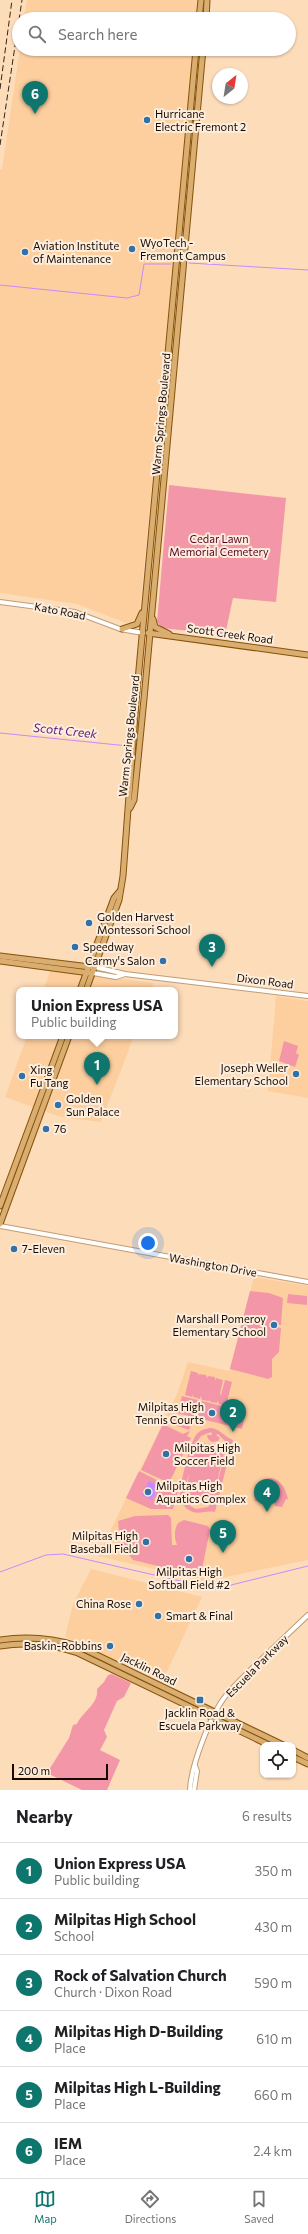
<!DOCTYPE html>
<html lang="en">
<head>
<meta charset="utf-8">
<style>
  body { margin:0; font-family:Commissioner,sans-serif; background:#f2f2f2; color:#202124 }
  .controls { position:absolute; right:12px; bottom:12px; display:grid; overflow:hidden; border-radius:8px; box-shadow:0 1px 3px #0004 }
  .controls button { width:36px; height:36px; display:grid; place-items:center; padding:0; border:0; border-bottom:1px solid #e0e0e0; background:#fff; color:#202124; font:20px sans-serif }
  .compass { position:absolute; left:212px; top:68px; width:36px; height:36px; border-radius:50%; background:#fff; box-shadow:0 1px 3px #0004; rotate:30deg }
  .scale { position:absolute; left:12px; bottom:10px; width:96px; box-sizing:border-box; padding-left:4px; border:2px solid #170a00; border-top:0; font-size:11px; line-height:14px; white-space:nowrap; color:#170a00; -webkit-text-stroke:3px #fdeddc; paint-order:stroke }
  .you { position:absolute; left:148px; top:1243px; width:14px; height:14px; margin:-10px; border:3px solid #fff; border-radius:50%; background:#1a73e8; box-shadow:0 0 0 6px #1a73e833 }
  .badge { display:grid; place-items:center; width:26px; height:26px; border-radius:50%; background:#0f766e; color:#fff; font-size:13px; font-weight:700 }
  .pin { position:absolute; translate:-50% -33px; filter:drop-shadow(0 1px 2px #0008) }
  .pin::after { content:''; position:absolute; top:21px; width:14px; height:12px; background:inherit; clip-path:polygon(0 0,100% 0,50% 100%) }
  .popup { position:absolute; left:16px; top:987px; width:162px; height:52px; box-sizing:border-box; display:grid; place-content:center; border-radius:8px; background:#fff; filter:drop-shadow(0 1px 3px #0005); font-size:13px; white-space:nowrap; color:#757577 }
  .popup b { font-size:15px; color:#202124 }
  .popup::after { content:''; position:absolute; left:50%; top:100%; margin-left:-8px; border:8px solid transparent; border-top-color:#fff }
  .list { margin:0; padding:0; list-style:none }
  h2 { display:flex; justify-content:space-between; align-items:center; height:52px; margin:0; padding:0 16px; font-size:17px }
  h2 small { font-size:13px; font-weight:400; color:#757577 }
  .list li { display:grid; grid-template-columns:26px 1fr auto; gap:12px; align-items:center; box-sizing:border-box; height:56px; padding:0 16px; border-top:1px solid #e0e0e0 }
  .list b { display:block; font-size:15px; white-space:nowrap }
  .list p { margin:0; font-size:13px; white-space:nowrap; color:#757577 }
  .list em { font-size:13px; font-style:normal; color:#757577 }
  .icon { flex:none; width:22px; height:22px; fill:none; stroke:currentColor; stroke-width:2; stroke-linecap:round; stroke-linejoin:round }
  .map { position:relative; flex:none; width:308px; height:1790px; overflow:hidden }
  .search { position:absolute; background:#fff; box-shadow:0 1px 3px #0004; left:12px; right:12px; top:12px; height:44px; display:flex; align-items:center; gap:10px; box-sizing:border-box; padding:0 14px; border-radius:22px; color:#757577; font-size:15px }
  .sheet { height:388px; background:#fff }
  nav { display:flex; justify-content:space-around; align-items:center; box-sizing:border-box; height:56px; border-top:1px solid #e0e0e0; background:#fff; font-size:11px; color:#757577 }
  nav a { display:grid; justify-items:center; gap:2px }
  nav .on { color:#0f766e }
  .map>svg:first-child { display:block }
</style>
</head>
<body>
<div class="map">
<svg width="308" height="1790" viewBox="0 0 308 1790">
  <rect width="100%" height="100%" fill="#fddcba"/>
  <!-- built -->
  <g fill="#fdcf9f">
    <path d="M27,0h172l-2,19h-173z"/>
    <path d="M20,49h174l-54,561 -4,9 -5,3 -5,1 -49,-19 -77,-11v-423l2,-1z"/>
    <path d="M51,969l102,14 -1,7h-109z"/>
    <path d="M276,996l32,5v97l-40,-7z"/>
    <path d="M27,1036h107l-33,86 -40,-5 -56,-20z"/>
    <path d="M254,1277l54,9v274l-102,21 -108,-25 79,-162 11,-32 41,9z"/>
    <path d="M91,1569l111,28 -40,85 -97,-45 8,-33z"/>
  </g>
  <!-- green -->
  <g fill="#f396a8" fill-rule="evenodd">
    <path d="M169,485l117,13 -10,104 -43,-4 -8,37 -63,-7 -5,-6z"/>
    <path d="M284,1041l14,5 -2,7 3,2 -4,12 -16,-6z"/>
    <path d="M250,1291l19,2 14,5 -2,27h-4v2l4,1 -2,24 -7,7v18l-4,2 -38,-10z"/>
    <path d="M288,1294l19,2v9l-20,-2z"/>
    <path d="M191,1371l7,2v3l1,-2 7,1 1,3 1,-2 7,1v4l1,-3 7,2 -3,14 1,1 4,-15 7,2 -6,24 -7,-2 -1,-3 -1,2 -7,-1v-3l-1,2 -7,-1 -1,-4 -1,3 -7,-2v-3l-1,3 -7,-2z"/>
    <path d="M182,1396l64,16 -4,17 -65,-16z"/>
    <path d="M171,1415l21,6 -3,9 -20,-7z"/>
    <path d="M163,1424l20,10 7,-3 -3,5 4,2 -22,45 -28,-13z"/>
    <path d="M212,1428c9,2 13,9 21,12l-18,72c-10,-2 -19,5 -29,-4 -3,-3 -6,-9 -6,-14 0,-10 10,-51 16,-59 4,-5 10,-7 16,-7zM211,1432l1,3h-5l1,4 4,3 6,-1 2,-3 -4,-3 2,-1 7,7 1,8 -13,52 -5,6 -12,2c-17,-7 -10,-23 -7,-36l-3,21 27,5 12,-50 -1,-2 -27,-5 4,-6z"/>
    <path d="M139,1471l39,20 -5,18h-22l-25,-11z"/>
    <path d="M271,1478c11,2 15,12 17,21h-2l-4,8 -7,-1 -1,-6 -4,-3 -5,1 -3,4 -7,-1c-3,-12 5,-22 16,-23z"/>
    <path d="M168,1515l3,3 1,27h5c-3,-8 -3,-15 1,-22l6,-3 24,6 2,4 -9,44 -2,2 -66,-16 -13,-17 -2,-22 17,-5z"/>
    <path d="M112,1674l19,9 -7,14 -7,4 -13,29 3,7 -7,13 20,10 -13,30h-25l-35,-17 22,-35 4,-13 4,-1c5,-12 22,-20 20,-35l7,-7 4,-7z"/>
  </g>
  <!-- water -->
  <path fill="#c88afd" d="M149,1481l10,5 -7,14 -10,-5z"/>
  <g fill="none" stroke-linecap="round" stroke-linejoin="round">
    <!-- stream -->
    <g stroke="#c88afd" stroke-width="1">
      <path d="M189,263l119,7"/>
      <path d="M0,285l127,13 12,-3 5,-31h27"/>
      <path d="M0,733l128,13"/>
      <path d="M0,1572l46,-17 17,-1 152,35 93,-23"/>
    </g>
    <defs>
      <g id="minor">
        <path d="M0,602l75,10 45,17 23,4"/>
        <path d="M95,967l30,7 183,22"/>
        <path d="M93,973l23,4 9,-3"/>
        <path d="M0,1226l308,56"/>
        <path d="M190,1790c1,-25 22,-80 39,-98 25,-27 53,-52 79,-77"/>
        <path d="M194,1790l3,-19 -2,-5"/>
      </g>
      <g id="major">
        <path d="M199,19l2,-19"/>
        <path d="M206,19l1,-19"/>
        <path d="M153,619l2,8 14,7"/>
        <path d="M122,629l15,-5 5,-11"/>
        <path d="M148,633l160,22"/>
        <path d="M130,808l4,-8 10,-101 59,-650"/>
        <path d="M0,956l90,11"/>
        <path d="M0,961l90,12"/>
        <path d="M80,990l34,-92 5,-6"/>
        <path d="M86,990l33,-90 4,-24 13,-174 60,-653"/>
        <path d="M0,1206l63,-170"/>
        <path d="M0,1224l69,-188"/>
        <path d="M0,1640c27,-4 52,-2 78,6l205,99"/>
        <path d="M0,1646c27,-4 52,-2 78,7l191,92"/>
        <path d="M293,1750l15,8"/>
        <path d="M293,1757l15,7"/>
      </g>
    </defs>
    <!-- minor casing -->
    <use href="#minor" stroke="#c29c73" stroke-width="6"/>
    <!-- major casing -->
    <use href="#major" stroke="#85520a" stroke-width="7"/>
    <!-- minor -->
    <use href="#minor" stroke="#fff" stroke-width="4"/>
    <!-- major -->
    <use href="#major" stroke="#d9ae70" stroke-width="5"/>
    <!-- rail -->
    <g stroke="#352518" stroke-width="1" stroke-dasharray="6 3" stroke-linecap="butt">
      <path d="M0,89l12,-89"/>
      <path d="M0,145l22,-145"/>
    </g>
  </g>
  <!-- markers -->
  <g fill="#3271a7" stroke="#fdeddc" stroke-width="1.5">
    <circle cx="147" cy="120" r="4"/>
    <circle cx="132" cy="249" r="4"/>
    <circle cx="25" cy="252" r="4"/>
    <circle cx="89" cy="923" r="4"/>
    <circle cx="75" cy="947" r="4"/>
    <circle cx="163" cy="961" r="4"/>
    <circle cx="296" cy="1074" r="4"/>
    <circle cx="22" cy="1076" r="4"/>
    <circle cx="58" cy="1105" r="4"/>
    <circle cx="46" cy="1129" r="4"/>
    <circle cx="14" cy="1249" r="4"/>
    <circle cx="274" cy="1325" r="4"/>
    <circle cx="212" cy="1413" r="4"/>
    <circle cx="166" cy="1454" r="4"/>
    <circle cx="148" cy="1492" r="4"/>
    <circle cx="146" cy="1542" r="4"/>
    <circle cx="189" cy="1559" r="4"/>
    <circle cx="139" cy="1604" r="4"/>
    <circle cx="158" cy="1616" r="4"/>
    <circle cx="110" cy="1646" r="4"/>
    <rect x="196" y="1696" width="8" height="8" rx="2"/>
  </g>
  <g text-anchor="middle" stroke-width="4" stroke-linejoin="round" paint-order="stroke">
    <!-- poi labels -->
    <g font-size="11" fill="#170a00" stroke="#fdeddc" text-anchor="start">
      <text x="155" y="118">Hurricane<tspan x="155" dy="13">Electric Fremont 2</tspan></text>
      <text x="140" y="247">WyoTech -<tspan x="140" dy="13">Fremont Campus</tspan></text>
      <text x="33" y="250">Aviation Institute<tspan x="33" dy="13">of Maintenance</tspan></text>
      <text x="97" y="921">Golden Harvest<tspan x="97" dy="13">Montessori School</tspan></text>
      <text x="83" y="951">Speedway</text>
      <text x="155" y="965" text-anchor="end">Carmy's Salon</text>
      <text x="288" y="1072" text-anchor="end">Joseph Weller<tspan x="288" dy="13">Elementary School</tspan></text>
      <text x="30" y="1074">Xing<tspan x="30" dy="13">Fu Tang</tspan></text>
      <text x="66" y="1103">Golden<tspan x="66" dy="13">Sun Palace</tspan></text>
      <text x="54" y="1133">76</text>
      <text x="22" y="1253">7-Eleven</text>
      <text x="266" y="1323" text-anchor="end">Marshall Pomeroy<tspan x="266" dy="13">Elementary School</tspan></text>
      <text x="204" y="1411" text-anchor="end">Milpitas High<tspan x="204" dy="13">Tennis Courts</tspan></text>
      <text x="174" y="1452">Milpitas High<tspan x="174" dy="13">Soccer Field</tspan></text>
      <text x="156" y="1490">Milpitas High<tspan x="156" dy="13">Aquatics Complex</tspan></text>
      <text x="138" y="1540" text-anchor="end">Milpitas High<tspan x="138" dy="13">Baseball Field</tspan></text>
      <text x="189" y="1576" text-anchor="middle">Milpitas High<tspan x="189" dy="13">Softball Field #2</tspan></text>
      <text x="131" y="1608" text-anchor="end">China Rose</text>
      <text x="166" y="1620">Smart &amp; Final</text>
      <text x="102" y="1650" text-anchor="end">Baskin-Robbins</text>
      <text x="200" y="1717" text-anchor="middle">Jacklin Road &amp;<tspan x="200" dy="13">Escuela Parkway</tspan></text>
    </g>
    <!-- street labels -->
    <g font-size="11" fill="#170a00" stroke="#fdeddc">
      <text transform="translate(161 414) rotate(-85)" y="4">Warm Springs Boulevard</text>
      <text transform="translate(60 611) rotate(11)" y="4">Kato Road</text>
      <text transform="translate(230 634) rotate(8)" y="4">Scott Creek Road</text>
      <text transform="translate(129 736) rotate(-84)" y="4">Warm Springs Boulevard</text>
      <text transform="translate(265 981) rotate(7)" y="4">Dixon Road</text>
      <text transform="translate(213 1265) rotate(10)" y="4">Washington Drive</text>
      <text transform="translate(257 1666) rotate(-45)" y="4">Escuela Parkway</text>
      <text transform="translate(149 1669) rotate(26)" y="4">Jacklin Road</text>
    </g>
    <!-- park labels -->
    <g font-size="11" fill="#590022" stroke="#fdeddc">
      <text x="219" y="543">Cedar Lawn<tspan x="219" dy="13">Memorial Cemetery</tspan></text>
    </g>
    <!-- water labels -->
    <g font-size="12" font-style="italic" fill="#55177d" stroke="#fdeddc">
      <text transform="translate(65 731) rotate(6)" y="4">Scott Creek</text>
    </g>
  </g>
</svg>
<div class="controls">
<button><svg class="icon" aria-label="locate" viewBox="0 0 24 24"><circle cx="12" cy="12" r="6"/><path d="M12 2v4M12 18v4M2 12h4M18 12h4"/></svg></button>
</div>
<svg class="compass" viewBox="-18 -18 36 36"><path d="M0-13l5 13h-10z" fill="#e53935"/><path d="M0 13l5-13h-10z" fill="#757577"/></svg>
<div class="scale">200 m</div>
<div class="you"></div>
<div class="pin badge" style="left:97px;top:1085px">1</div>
<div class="popup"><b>Union Express USA</b>Public building</div>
<div class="pin badge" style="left:233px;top:1432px">2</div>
<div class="pin badge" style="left:212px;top:967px">3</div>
<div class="pin badge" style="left:267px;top:1512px">4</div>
<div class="pin badge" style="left:223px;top:1553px">5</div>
<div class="pin badge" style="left:35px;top:114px">6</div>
<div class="search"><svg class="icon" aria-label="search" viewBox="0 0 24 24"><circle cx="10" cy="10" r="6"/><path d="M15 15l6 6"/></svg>Search here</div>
</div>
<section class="sheet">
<h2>Nearby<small>6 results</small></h2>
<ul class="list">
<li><span class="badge">1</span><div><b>Union Express USA</b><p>Public building</p></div><em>350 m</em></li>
<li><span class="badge">2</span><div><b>Milpitas High School</b><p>School</p></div><em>430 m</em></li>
<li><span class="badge">3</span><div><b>Rock of Salvation Church</b><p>Church · Dixon Road</p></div><em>590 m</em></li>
<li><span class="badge">4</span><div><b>Milpitas High D-Building</b><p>Place</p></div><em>610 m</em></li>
<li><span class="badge">5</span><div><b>Milpitas High L-Building</b><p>Place</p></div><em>660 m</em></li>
<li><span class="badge">6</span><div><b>IEM</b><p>Place</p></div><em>2.4 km</em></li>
</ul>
</section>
<nav>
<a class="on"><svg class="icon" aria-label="map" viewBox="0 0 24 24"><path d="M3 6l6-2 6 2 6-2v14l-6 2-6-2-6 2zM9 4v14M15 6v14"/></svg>Map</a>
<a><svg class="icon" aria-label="directions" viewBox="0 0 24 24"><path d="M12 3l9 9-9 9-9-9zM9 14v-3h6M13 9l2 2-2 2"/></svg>Directions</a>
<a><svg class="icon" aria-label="saved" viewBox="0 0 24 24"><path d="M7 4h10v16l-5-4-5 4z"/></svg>Saved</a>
</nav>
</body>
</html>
